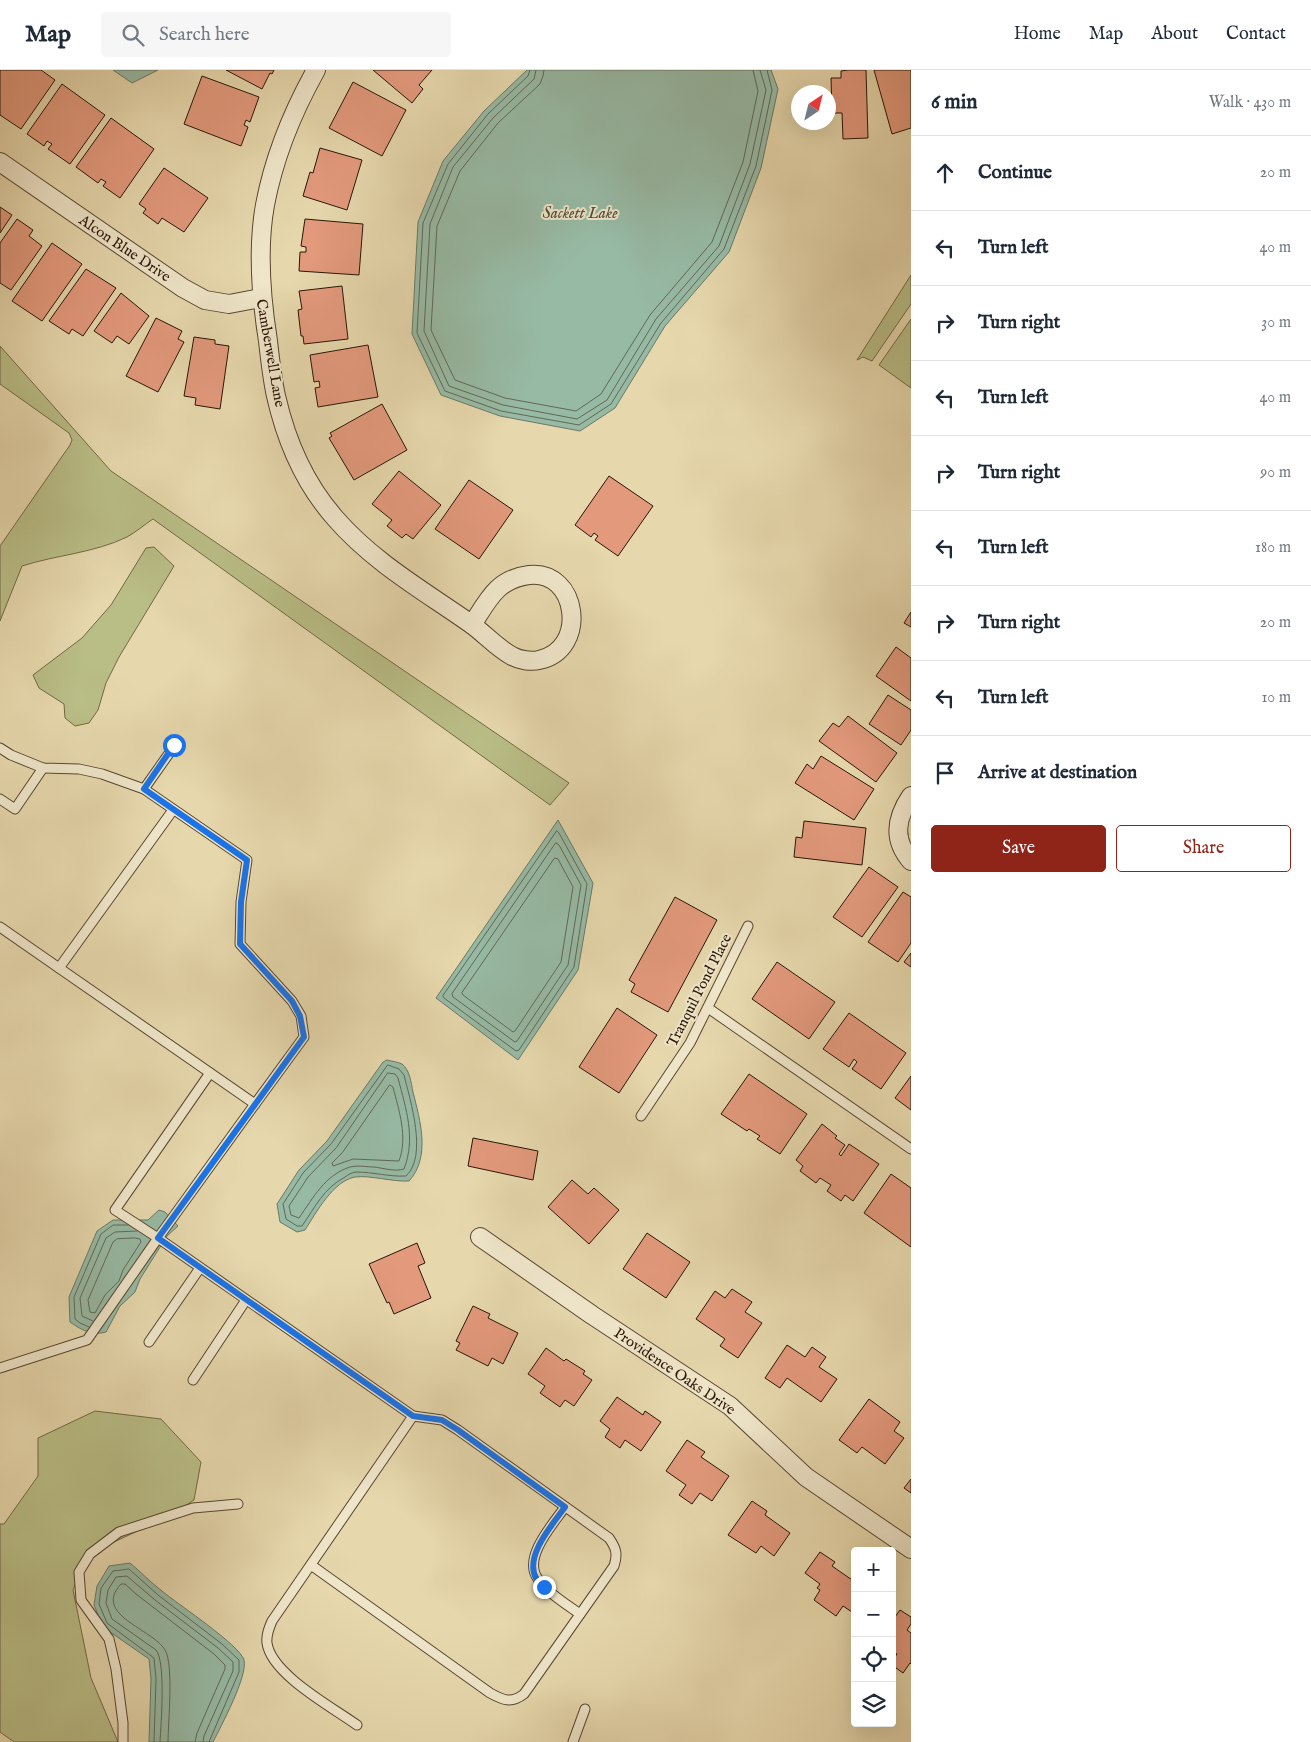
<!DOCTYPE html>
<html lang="en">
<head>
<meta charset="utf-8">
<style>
  body { margin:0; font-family:"IM FELL English",serif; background:#f6f6f7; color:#1f2937 }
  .controls { position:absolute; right:15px; bottom:15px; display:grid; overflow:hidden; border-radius:5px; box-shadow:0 5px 20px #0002 }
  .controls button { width:45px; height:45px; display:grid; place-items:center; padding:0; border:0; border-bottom:1px solid #e0e1e3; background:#fff; color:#1f2937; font:25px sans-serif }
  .compass { position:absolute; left:791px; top:15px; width:45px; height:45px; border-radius:50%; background:#fff; box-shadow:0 5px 20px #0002; rotate:35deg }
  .stop { position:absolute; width:15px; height:15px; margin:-11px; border:4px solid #1a73e8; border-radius:50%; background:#fff }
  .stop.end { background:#1a73e8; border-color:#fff; box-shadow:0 1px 5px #0008 }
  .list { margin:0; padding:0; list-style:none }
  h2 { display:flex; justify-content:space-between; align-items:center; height:65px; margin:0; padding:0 20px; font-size:21px }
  h2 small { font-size:16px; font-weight:400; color:#747a83 }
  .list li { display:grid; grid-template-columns:32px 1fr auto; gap:15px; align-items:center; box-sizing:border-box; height:75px; padding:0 20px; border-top:1px solid #e0e1e3 }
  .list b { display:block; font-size:19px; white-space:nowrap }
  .list em { font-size:16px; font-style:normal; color:#747a83 }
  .actions { display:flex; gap:10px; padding:15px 20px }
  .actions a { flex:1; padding:11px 0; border:1px solid #8f2418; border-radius:5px; text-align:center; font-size:18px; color:#8f2418 }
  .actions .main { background:#8f2418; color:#fff }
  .icon { flex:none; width:28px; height:28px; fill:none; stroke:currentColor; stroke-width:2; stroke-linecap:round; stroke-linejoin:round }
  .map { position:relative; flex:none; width:911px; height:1672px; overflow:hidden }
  header { display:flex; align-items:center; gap:30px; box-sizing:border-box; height:70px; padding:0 25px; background:#fff; border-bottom:1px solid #e0e1e3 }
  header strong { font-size:24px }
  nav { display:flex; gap:28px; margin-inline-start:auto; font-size:18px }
  .search { width:350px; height:45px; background:#f6f6f7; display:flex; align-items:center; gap:12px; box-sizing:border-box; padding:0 18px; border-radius:5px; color:#747a83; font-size:19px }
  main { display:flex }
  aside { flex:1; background:#fff }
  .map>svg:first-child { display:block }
</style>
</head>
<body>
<header>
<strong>Map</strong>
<div class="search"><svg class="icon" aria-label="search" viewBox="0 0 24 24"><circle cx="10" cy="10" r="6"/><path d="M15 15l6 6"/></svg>Search here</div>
<nav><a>Home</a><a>Map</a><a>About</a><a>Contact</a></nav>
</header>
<main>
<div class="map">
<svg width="911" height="1672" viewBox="0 0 911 1672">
  <rect width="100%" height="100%" fill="#e6d7ac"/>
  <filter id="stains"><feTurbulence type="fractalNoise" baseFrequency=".004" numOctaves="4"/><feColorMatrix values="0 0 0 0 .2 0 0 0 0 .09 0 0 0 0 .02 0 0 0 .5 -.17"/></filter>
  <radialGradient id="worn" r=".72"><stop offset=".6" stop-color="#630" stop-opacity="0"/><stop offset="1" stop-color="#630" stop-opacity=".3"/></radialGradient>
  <!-- green -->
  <g fill="#b9bd86" stroke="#716946">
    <path d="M911,205v29l-39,57 -9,-4 -6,3z"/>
    <path d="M911,249v69l-32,-23z"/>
    <path d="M0,276l111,125 458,312 -19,22 -397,-286c-9,6 -17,13 -26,18 -33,16 -71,18 -105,29l-22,55v-75l70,-101 2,-5 -3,-7 -69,-49z"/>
    <path d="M154,477l20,19 -55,91 -13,26 -8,27 -9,13 -14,3 -10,-8 -1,-14 -25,-16 -6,-13 49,-37 29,-33 35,-57z"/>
    <path d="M95,1341l66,8 40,43 -7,38 -24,16 -82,38 -15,36 18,88 27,64h-104l-14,-10v-208h4l34,-48v-38z"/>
  </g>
  <!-- water -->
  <g fill="#97baa5" stroke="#6b7865">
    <path d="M113,0h45l-26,13z"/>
    <path d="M527,0h244l7,19 -17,79 -32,84 -64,74 -50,82 -35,23 -80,-15 -59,-21 -29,-61 6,-112 25,-61 41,-50z"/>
    <path d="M558,750l35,63 -15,87 -60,90 -82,-62z"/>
    <path d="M387,990c4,1 11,2 15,4 8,6 9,19 11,28 7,28 18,65 -4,89 -17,1 -38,-6 -54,-4 -22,4 -39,36 -50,53l-8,2 -17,-10 -3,-18 22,-34 28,-29 56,-79z"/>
    <path d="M159,1140l6,2 13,14 -11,10 -27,43 -5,13 -15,14 -14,26c-13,4 -25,-2 -36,-10l-1,-25 28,-66 16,-11h35z"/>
    <path d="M130,1493c11,9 20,19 32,28 14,12 78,54 82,69 4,16 -23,66 -31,82h-64l2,-63 -2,-20 -46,-32 -9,-22 3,-19 12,-20z"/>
  </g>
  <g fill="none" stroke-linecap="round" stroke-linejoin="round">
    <!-- shore -->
    <g stroke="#606856" stroke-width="1">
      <path d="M530,0l-2,6 -40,38 -40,50 -25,59 -6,110 28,58 56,20 78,14 32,-21 50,-81 63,-74 32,-83 16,-76 -5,-20"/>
      <path d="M536,0l-2,9 -41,39 -40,49 -23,57 -6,107 25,55 54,19 74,14 30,-19 49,-81 63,-73 31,-82 16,-74 -6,-20"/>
      <path d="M544,0l-1,6 -3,8 -42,39 -38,48 -23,55 -6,104 24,50 50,18 71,13 25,-17 49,-79 62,-73 31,-80 15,-71 -5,-21"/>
      <path d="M557,761l2,2 28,51 -13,83 -55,83 -3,1 -72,-53 -1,-2z"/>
      <path d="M556,773l3,2 22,40 -13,80 -51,76 -2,1 -62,-45 -1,-3z"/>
      <path d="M555,788l3,1 15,28 -12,75 -46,69 -2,1 -50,-37 -1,-2z"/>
      <path d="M388,995l11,4 5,6c6,25 24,81 2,101 -16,1 -33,-4 -50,-4 -5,1 -7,2 -11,5 -22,12 -29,29 -43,49h-5l-11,-7 -3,-15 20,-31 28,-29z"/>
      <path d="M388,1003l7,1 3,4c8,31 18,60 6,91 -9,3 -21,-1 -30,-2 -7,0 -17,-2 -24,0 -25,8 -37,31 -51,51l-8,-3 -2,-9 19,-29 28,-29z"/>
      <path d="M390,1015l3,2c6,24 15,50 6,74l-46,-2 -20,7 -1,-3 10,-10z"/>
      <path d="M135,1168l5,1 1,3 -18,28 -4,11 -14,14 -10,18 -5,-1 -2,-12 25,-58 4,-3z"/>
      <path d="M93,1251l-11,-5 -2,-18 26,-60 9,-6 22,-1"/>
      <path d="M89,1257l-9,-4 -5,-4 -1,-22 27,-63 12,-9h15"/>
      <path d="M154,1672l2,-63 -2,-21 -47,-35 -8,-19 2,-16 12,-17 16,-2 29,26 64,49 17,16v12l-30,70"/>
      <path d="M160,1672c1,-18 6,-80 -4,-92l-44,-31 -6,-16 2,-13 8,-13 11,-1 28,24 63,48 15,14v9l-29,65 -1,6"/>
      <path d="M168,1672c0,-19 6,-77 -3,-92 -12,-21 -73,-35 -44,-66h4l11,10 78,60 11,11v4l-28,64 -2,9"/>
    </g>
  </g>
  <!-- building -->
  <g fill="#e2997c" stroke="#291506">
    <path d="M0,0h41l14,10 -34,49 -21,-14z"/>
    <path d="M226,0h48l-2,4 -2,-1 -8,16z"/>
    <path d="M373,0h59l-13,15 4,4 -11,14z"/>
    <path d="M848,0h18l2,68 -25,1 -1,-26h-10l-1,-35h10v-7z"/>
    <path d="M874,0h37v58l-19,6z"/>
    <path d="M202,6l57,21 -9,25 -4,-2 -2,5 4,2 -7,19 -57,-22z"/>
    <path d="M353,12l53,28 -24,46 -53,-28z"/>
    <path d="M62,14l43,31 -35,49 -22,-15 4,-5 -5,-3 -3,5 -17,-12z"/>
    <path d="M111,48l43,31 -34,49 -17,-12 3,-4 -5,-3 -3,4 -22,-16z"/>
    <path d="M320,78l42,12 -15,50 -44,-14 7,-24 3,1z"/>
    <path d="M164,98l44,30 -24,34 -22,-14 -4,6 -15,-11 3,-4 -7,-5z"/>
    <path d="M0,137l12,8 -12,18z"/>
    <path d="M17,149l16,11 -4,6 13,10 -31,44 -11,-7v-40z"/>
    <path d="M305,149l58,5 -4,51 -60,-4 1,-19h6v-5l-5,-1z"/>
    <path d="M52,173l30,21 -40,57 -30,-20z"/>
    <path d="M86,199l30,19 -33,48 -11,-7 -3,5 -20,-13z"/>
    <path d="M342,216l6,53 -44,5 -1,-8h-2l-3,-26 4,-1 -3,-18z"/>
    <path d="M121,223l28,23 -20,28 -12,-8 -5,7 -18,-12z"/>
    <path d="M156,248l26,13 -4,8 6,3 -26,50 -32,-16z"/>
    <path d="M194,267l21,3v4l14,2 -9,63 -25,-4 1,-7 -12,-2z"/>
    <path d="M368,275l10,52 -60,10 -3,-19 5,-1 -1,-6 -5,1 -4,-27z"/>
    <path d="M382,334l25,46 -53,30 -25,-42 3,-2 -2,-3z"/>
    <path d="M399,401l42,34 -28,34 -7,-5 -4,4 -15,-12 5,-6 -20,-16z"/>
    <path d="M609,406l44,30 -35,50 -23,-16 3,-4 -4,-3 -3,4 -16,-12z"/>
    <path d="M469,410l44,30 -34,49 -44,-30z"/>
    <path d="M911,542v15l-7,-4z"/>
    <path d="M896,577l15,11v43l-35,-25z"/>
    <path d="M888,625l23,15v20l-10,15 -32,-21z"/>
    <path d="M848,646l49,37 -21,29 -57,-41 14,-18 6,4z"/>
    <path d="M821,686l53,33 -20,31 -59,-37 12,-19 6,5z"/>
    <path d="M804,751l62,7 -4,37 -68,-8 2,-20 6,1z"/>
    <path d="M869,797l29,20 -36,50 -29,-20z"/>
    <path d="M903,822l8,5v46l-13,19 -30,-20z"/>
    <path d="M675,827l42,23 -49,92 -37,-20 4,-8 -6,-4z"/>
    <path d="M911,883v14l-7,-5z"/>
    <path d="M777,892l58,40 -26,37 -57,-40z"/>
    <path d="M617,938l40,27 -38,58 -40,-26z"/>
    <path d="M849,943l57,40 -25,36 -29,-20 5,-7 -3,-3 -5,8 -26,-18z"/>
    <path d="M749,1004l58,40 -27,40 -23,-15 3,-3 -11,-7 -2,2 -26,-17z"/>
    <path d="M911,1006v34l-16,-12z"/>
    <path d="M822,1054l15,12 -2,2 10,7 -6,9 2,2 8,-12 30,20 -26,37 -8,-6 -4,6 -14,-10 4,-6 -11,-7 -4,5 -16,-12 3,-5 -7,-6z"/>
    <path d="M473,1068l65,13 -5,29 -65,-14z"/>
    <path d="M891,1104l20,14v59l-47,-34z"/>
    <path d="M572,1110l16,14 6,-6 25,22 -30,34 -41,-37z"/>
    <path d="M647,1163l43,29 -24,36 -43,-29z"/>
    <path d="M417,1173l8,20 -7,3 13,32 -37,16 -5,-12 -2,1 -18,-39z"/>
    <path d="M732,1219l20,13 -7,10 17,11 -24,35 -18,-12 5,-7 -29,-20 19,-28 10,7z"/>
    <path d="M473,1236l17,8 -2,4 30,15 -15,31 -11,-6 -4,8 -32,-16 4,-7 -4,-2z"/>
    <path d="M787,1275l18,12 7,-10 14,10 -7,10 18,12 -16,23 -34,-24 -7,10 -15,-10z"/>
    <path d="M546,1278l18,13 2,-2 19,12 -2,3 9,6 -18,26 -9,-6 -5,7 -20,-14 5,-7 -17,-12z"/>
    <path d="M617,1327l26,18 2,-4 16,11 -20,29 -16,-11 -5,8 -15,-11 5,-8 -10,-8z"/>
    <path d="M869,1329l31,23 -6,9 10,7 -19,26 -23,-17 -5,6 -18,-13z"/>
    <path d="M687,1370l18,12 -4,5 28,19 -17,25 -12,-8 -8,11 -13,-9 7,-10 -20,-14z"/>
    <path d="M911,1409v14l-7,-5z"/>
    <path d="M752,1431l15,10 -2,4 25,18 -16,23 -13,-10 -5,7 -28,-18z"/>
    <path d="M820,1482l15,10 -3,4 23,16v32l-12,-8 -7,10 -22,-16 6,-10 -3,-2 3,-4 -15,-11z"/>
    <path d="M900,1540l11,7v7l-4,6 4,3v31l-1,-1 -7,10 -11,-8v-4l5,-7 -5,-3v-30z"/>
  </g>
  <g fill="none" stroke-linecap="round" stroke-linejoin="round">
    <defs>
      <g id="lane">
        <path d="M0,678l11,7 32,13 36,1 23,5 42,15 103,71 -6,42 -1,42 52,57 9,15 3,21 -49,67 -196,-136"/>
        <path d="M144,719l31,-44"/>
        <path d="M0,729l15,10 28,-41"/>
        <path d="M0,857l59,41 114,-158"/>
        <path d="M708,938l203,141"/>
        <path d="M210,1003l-95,137 43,28 97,-134"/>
        <path d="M641,1046l49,-73 58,-117"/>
        <path d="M149,1272l51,-74"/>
        <path d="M0,1298l87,-28 71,-102 255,178 -141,205c-3,7 -6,14 -5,22 4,31 65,64 90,82"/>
        <path d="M193,1310l53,-80"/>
        <path d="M565,1437c-12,17 -43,51 -27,72 10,14 28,25 42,35"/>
        <path d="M311,1495l179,128c13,7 21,11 34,1l90,-128c4,-12 2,-18 -5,-28l-151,-108 -16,-10 -29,-4"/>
        <path d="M123,1672v-19l-7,-54 -7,-30 -28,-39 -2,-28 11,-18 29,-22 74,-24 45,-4"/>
        <path d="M573,1672l12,-33"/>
      </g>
      <g id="street">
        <path d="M316,0c-24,43 -42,87 -51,135 -8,44 -4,92 3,136 2,18 4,37 8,55 10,44 29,88 59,122 38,44 89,73 136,106 14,10 26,24 41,32 7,4 19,6 27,4 50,-10 39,-91 -10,-85 -32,4 -41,25 -57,50"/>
        <path d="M0,92l183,126 22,12 24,4 32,-6"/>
        <path d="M911,726c-15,22 -19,43 0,65"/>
        <path d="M480,1167l112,78 138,91 76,71 105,72"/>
      </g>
    </defs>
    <!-- lane casing -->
    <use href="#lane" stroke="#584630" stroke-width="11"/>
    <!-- street casing -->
    <use href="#street" stroke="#584630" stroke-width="20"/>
    <!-- lane -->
    <use href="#lane" stroke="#efe5c9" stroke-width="9"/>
    <!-- street -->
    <use href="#street" stroke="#efe5c9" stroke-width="18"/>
  </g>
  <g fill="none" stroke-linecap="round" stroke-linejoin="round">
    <!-- route -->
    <path stroke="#1a73e8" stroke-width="6" d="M174,675l-30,44 103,71 -6,42 -1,42 52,57 8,15 4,21 -146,201 255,178 29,4 16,10 107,77c-12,17 -41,49 -29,71 2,3 6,6 8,9"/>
  </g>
  <g text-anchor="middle" stroke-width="4" stroke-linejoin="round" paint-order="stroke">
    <!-- street labels -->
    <g font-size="15" fill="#291506" stroke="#efe5c9">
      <text transform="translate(125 178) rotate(34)" y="5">Alcon Blue Drive</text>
      <text transform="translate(271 283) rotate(80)" y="5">Camberwell Lane</text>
      <text transform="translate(699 920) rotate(-63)" y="5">Tranquil Pond Place</text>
      <text transform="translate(675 1301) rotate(34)" y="5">Providence Oaks Drive</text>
    </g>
    <!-- water labels -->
    <g font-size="16" font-style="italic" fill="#504f3e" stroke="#efe5c9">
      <text x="580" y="148">Sackett Lake</text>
    </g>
  </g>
  <rect width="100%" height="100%" filter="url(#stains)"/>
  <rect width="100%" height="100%" fill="url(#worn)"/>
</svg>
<div class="controls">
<button>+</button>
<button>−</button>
<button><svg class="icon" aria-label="locate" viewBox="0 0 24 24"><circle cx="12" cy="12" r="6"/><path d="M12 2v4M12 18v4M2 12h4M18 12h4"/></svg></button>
<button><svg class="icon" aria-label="layers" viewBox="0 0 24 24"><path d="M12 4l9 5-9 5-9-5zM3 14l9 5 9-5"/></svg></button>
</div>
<svg class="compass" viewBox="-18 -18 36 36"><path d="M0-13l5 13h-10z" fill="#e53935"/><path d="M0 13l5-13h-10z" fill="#747a83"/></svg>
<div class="stop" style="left:174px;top:675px"></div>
<div class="stop end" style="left:544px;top:1517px"></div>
</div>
<aside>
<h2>6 min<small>Walk · 430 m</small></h2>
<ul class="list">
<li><svg class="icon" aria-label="ahead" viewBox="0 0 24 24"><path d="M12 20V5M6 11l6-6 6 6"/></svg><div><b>Continue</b></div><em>20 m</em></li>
<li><svg class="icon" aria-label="left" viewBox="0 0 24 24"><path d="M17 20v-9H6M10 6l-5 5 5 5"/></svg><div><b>Turn left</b></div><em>40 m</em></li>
<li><svg class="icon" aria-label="right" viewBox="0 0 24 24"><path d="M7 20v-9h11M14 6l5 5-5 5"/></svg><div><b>Turn right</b></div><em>30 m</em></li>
<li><svg class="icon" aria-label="left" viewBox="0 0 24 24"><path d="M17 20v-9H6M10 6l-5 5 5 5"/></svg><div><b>Turn left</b></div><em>40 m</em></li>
<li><svg class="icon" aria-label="right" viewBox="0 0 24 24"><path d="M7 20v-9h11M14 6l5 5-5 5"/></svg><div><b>Turn right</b></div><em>90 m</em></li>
<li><svg class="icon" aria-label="left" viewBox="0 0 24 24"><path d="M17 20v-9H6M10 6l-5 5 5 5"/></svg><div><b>Turn left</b></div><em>180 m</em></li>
<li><svg class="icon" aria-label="right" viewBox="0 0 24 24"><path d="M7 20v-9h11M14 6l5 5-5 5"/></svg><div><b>Turn right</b></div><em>20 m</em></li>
<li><svg class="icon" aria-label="left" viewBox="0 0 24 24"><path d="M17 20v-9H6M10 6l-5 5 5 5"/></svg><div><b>Turn left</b></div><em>10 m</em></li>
<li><svg class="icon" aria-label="arrive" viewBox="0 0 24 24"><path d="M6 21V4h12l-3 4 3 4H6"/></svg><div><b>Arrive at destination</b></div></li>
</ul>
<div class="actions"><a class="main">Save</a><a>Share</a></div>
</aside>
</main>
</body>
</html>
